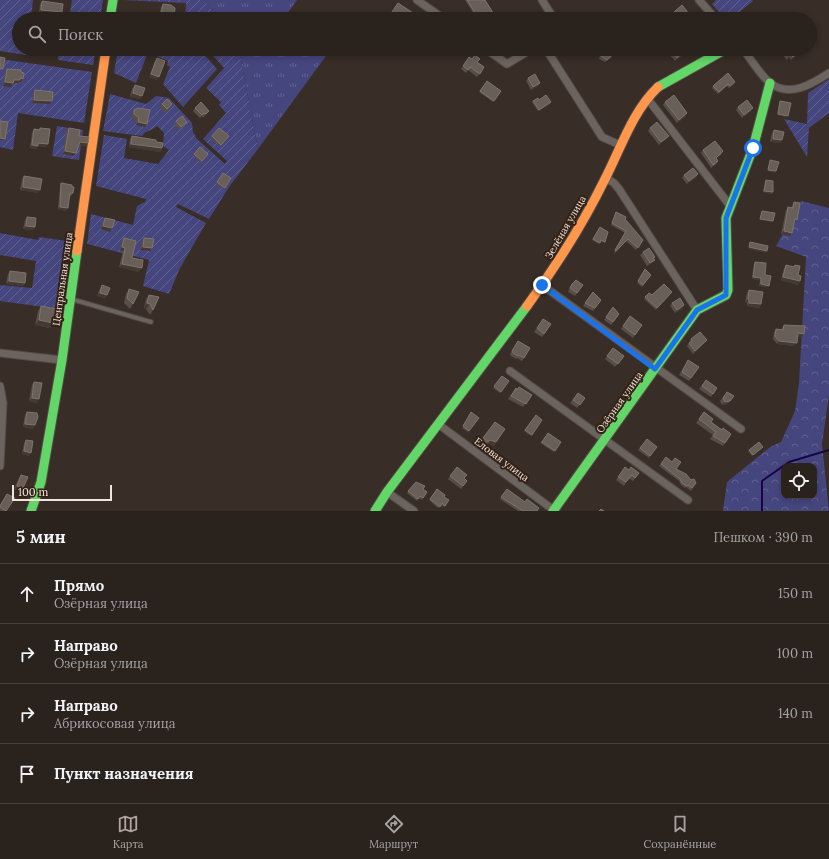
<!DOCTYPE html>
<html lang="ru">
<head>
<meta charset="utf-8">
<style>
  body { margin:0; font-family:Lora,serif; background:#322a26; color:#f1f3f6 }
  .controls { position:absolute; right:12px; bottom:12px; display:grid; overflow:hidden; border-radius:8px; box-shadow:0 2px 6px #0003 }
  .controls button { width:36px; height:36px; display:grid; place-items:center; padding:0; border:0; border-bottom:1px solid #463f3b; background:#2a221d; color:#f1f3f6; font:20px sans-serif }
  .scale { position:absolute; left:12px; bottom:10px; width:100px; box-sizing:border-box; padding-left:4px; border:2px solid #f2e5dd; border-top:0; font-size:11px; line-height:14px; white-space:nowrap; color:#f2e5dd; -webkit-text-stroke:3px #342216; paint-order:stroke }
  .stop { position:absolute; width:12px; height:12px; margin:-9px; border:3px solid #1a73e8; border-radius:50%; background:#fff }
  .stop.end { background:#1a73e8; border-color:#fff; box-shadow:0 1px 4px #0008 }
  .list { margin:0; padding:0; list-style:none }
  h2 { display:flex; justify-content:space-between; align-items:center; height:52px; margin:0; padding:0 16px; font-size:17px }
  h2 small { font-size:13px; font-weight:400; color:#a5a4a4 }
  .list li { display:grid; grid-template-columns:26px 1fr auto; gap:12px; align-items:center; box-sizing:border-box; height:60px; padding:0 16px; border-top:1px solid #463f3b }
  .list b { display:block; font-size:15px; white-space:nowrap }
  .list p { margin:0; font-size:13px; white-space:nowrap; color:#a5a4a4 }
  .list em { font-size:13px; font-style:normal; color:#a5a4a4 }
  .icon { flex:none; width:22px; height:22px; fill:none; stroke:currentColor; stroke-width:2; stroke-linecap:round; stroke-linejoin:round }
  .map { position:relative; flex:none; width:829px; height:511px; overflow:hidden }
  .search { position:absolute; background:#2a221d; box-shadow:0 2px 6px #0003; left:12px; right:12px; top:12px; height:44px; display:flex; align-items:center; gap:10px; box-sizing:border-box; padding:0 14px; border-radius:22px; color:#a5a4a4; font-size:15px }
  .sheet { height:292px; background:#2a221d }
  nav { display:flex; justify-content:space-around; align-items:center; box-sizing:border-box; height:56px; border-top:1px solid #463f3b; background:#2a221d; font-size:11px; color:#a5a4a4 }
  nav a { display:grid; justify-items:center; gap:2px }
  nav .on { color:#b1a59d }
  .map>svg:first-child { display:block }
</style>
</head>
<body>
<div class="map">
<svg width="829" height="511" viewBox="0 0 829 511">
  <defs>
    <pattern id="grass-tufts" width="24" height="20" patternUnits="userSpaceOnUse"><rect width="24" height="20" fill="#46467f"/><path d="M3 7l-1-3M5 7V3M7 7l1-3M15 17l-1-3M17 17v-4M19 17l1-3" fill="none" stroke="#616191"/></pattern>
    <pattern id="forest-crowns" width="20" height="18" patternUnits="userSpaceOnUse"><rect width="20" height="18" fill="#46467f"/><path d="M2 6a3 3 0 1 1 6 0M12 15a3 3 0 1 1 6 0" fill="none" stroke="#616191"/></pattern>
    <pattern id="garden-furrows" width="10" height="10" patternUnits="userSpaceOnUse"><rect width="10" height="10" fill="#46467f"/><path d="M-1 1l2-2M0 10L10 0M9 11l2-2" fill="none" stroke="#616191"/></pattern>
  </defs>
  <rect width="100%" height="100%" fill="#382d27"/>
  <!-- grass -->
  <g fill="url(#grass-tufts)">
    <path d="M204,0h93l-10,14 6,5h-74z"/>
    <path d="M239,49h92l-73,100z"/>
  </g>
  <!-- forest -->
  <path fill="url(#forest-crowns)" fill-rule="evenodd" d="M801,201l28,7v187l-7,49 7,67h-106l4,-29 43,-35 11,-5 14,-31 4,-28 7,-126 -30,-11zM784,466h30v30h-30z"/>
  <!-- garden -->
  <g fill="url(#garden-furrows)">
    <path d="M0,0h33l-2,19h-12v30h8l-1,6 -26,-4z"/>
    <path d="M72,0h31l-3,19h-31z"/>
    <path d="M123,0h81l15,19h-34l1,-16z"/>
    <path d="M716,0h36l1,1 -22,18h-6l-13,-15z"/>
    <path d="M59,49h37l-3,16 -35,-5z"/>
    <path d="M118,49h87l-3,3 15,17 -34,38 -20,-23 7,-17 -3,-2 1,-4 -20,-9 -12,31 -22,-10z"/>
    <path d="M207,49h32l19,100 -29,38 -20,32 -31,-15 -2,3 30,16 -26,45 -11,26 -26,-8 6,-26 -62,-16 4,-30 42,11 4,-19 8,-4 1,-3 -50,-13 8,-51 23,4 -3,19 34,6 11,-14 -6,-4 1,-13 -7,-7c-5,5 -11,4 -15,10l-39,-5 7,-37 36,10 10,-8 13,2 23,25 1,9 4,7 28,25 2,-3 -24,-22 23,-26 -7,-8 2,-3 -15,-14 18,-20z"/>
    <path d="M0,59l92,13 -8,51 -66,-10 -5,37 -13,-3z"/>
    <path d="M829,79v34l-20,15 -2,29 -23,-38 23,5 1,-31z"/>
    <path d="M57,126l26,4 -4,30 -27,-4z"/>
    <path d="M0,233l38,7 1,-3 28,4 -9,68 -58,-8v-16l32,3 4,-27 -36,-6z"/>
  </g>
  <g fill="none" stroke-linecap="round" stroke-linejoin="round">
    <!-- stream -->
    <path stroke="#17054b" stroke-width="2" d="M762,511v-30l27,-19 40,-12"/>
    <defs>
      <path id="lane" d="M71,299l80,23"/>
      <g id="street">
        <path d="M417,0l27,19"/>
        <path d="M542,0l12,19"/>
        <path d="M699,0l17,19"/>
        <path d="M486,49l21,15 25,-15"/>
        <path d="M546,49l56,88 18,8"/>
        <path d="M743,49c7,9 18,27 27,34 20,15 42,1 59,-10"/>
        <path d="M647,98l84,109"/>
        <path d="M606,178l8,5 5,6 78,121"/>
        <path d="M542,285l199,144"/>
        <path d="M0,353l62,7"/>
        <path d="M510,371l178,129"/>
        <path d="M0,386l3,17 -3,63"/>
        <path d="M438,424l117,87"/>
        <path d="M387,492l27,19"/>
      </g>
      <g id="fast">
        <path d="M110,19l3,-19"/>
        <path d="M658,87l68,-38"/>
        <path d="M31,511l10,-29 21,-122 15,-109"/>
        <path d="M375,511l12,-19 140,-186"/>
        <path d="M553,511l144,-201 29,-15 2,-5 -2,-72 27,-70 17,-65"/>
      </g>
      <g id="slow">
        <path d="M77,251l29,-202"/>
        <path d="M527,306c30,-41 56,-82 78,-127 16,-31 27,-67 53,-92"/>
      </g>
    </defs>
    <!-- lane casing -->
    <use href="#lane" stroke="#554b46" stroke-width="5.5"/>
    <!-- street casing -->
    <use href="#street" stroke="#554b46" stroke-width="9"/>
    <!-- fast casing -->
    <use href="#fast" stroke="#554b46" stroke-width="11"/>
    <!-- slow casing -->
    <use href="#slow" stroke="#554b46" stroke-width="11"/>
    <!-- lane -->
    <use href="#lane" stroke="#6b635e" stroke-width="3.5"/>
    <!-- street -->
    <use href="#street" stroke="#6b635e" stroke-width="7"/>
    <!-- fast -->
    <use href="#fast" stroke="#63d668" stroke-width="9"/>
    <!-- slow -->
    <use href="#slow" stroke="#ff974d" stroke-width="9"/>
  </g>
  <!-- wall -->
  <g fill="#584e48">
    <path d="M465,0h20l9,17 -2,2h-15z"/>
    <path d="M42,1l18,14 -21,-2 1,-9z"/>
    <path d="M398,3l11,16h-11l-2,-1 -1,1h-1l-5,-3z"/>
    <path d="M163,4l11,12 -2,3 -13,-2 2,-10z"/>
    <path d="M216,49h15v2l-8,7 -7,-8z"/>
    <path d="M593,49h16l3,8 -7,5 -6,-3 1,-3z"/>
    <path d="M784,49l13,1 2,2 -8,8 -2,-3 -2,3 -6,-7z"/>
    <path d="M671,50h15l-2,4 -9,7 -6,-7z"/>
    <path d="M469,57l15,10 -7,10 -9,-7 -2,3 -5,-4z"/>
    <path d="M157,58v22l-8,-3 6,-16z"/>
    <path d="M7,69l14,3 2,7 -2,3h-2l-1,1h-5l-2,4 -8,-1 2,-14z"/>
    <path d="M528,78l12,5 -2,3 -7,4 -5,-9z"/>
    <path d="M487,81l14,10 -8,11 -14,-10z"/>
    <path d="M734,84l-5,4 -2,-2 -9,8 -6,-6 1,-2z"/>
    <path d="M135,85l7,11 -2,3 -10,-2 2,-8z"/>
    <path d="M35,90l17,11 -2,3 -18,-1 1,-9z"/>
    <path d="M539,100l11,4 -12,7 -6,-9 1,-1z"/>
    <path d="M780,101l6,16 -9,-2 2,-12z"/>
    <path d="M665,102l20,15 -8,6 -14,-18z"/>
    <path d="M162,104h10l-2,4 -5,5 -5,-6z"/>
    <path d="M738,107l13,4 -9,7 -6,-8z"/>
    <path d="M195,108l14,3 -6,7 -1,-2 -2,2 -7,-7z"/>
    <path d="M134,110l13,14 -2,3 -9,-2 1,-3 -6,-5 1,-4z"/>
    <path d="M176,121l11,1 -2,3 -6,5 -5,-6z"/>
    <path d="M40,128l8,16 -3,3 -7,-1 -2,3 -6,-1 2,-15 2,-4 4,1z"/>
    <path d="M69,128l19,15 -2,3 -7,-1 -3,8 -2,3 -11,-2 3,-23z"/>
    <path d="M650,128l16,11 -7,6 -11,-14z"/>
    <path d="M774,130l8,10 -2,3 -10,-1 2,-9z"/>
    <path d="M132,136l24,6 6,6 -2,4 -31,-5 1,-8z"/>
    <path d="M212,136l16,2 -8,8 -10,-8z"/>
    <path d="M200,147l8,7 -7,9 -8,-8z"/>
    <path d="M703,150l20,1 -2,4 -5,3 2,3 -2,3 -5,4 -10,-15z"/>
    <path d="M223,173l8,5 -7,11 -8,-5z"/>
    <path d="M698,174l-2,3 -9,7 -5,-6 2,-3z"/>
    <path d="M24,176l14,17 -18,-3 2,-11z"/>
    <path d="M766,180l7,12 -1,2 -9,-2 2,-11z"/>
    <path d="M61,183l11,4 1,6 -2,3h-1l-4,15 -8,-2 2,-23z"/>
    <path d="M794,202l1,21h-1l-4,13 -9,-2 5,-24 2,-3 4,1v-2z"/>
    <path d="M616,212l9,7 18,21 -7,10 -10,-9 -11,12 -1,-1 11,-19 -14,-8 4,-11z"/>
    <path d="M27,217l8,10 -2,3 -10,-1 2,-9z"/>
    <path d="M105,218l5,14 -9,-3 2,-8z"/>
    <path d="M600,227l5,15 -1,1 -3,-2 -2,3 -7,-4z"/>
    <path d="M124,238l8,20 7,14 -20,-5 4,-16 -3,-1 2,-9z"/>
    <path d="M144,238l6,13 -10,-1 2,-9z"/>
    <path d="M643,252l12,5 -1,2 1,1 -3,3 -5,3 -7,-11z"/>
    <path d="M755,262l10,13 3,12 -9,-1 1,-6 -8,-1 2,-16z"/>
    <path d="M786,265l7,2 2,-2 3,10v10l-17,-5 3,-12z"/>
    <path d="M645,269l6,6 -9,12 -5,-4z"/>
    <path d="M10,271l15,12 -2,3 -17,-2 2,-10z"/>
    <path d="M572,284l11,1 -8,11 -7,-4 2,-5z"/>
    <path d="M102,285l5,10 -2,3 -8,-2 3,-8z"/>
    <path d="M129,289l4,15 -3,5 -6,-6 2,-9z"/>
    <path d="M749,290l12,14 -2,4 -12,-2v-3h-2l2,-10z"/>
    <path d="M593,292l8,8 -8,11 -10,-5z"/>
    <path d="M649,293l3,2 19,-2 -15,17 -12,-11z"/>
    <path d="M149,295l4,15 -3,5 -4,-6 -2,-1 2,-9z"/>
    <path d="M672,303l12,2 -2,4 -7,4 -5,-7z"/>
    <path d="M41,306l12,17 -3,5 -15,-3 3,-14z"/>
    <path d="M613,307l6,7 -8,11 -7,-5z"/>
    <path d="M630,316l12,9 -9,13 -12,-9z"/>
    <path d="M543,319l8,5 -9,13 -8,-5z"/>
    <path d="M784,325l20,9 -2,3 -4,-1 -4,10 -17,-2 -4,-5 1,-7 2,-3 5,1 1,-2z"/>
    <path d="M691,339l16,1 -14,14 -6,-8z"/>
    <path d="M518,341l6,17 -2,3 -5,-3 -1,1 -5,-3 -1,-2z"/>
    <path d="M613,348l11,8 -9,11 -10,-8z"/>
    <path d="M688,360l11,7 -10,14 -10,-6z"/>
    <path d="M502,376l7,5 -9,12 -7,-5z"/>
    <path d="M706,380l11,8 -6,9 -12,-8z"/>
    <path d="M34,382l3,21 -8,-2 3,-16z"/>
    <path d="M516,388l1,2 15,5 -9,12 -15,-8z"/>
    <path d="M727,392l1,12 -6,1 -2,-4z"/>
    <path d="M578,393l7,5 -8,10 -7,-5z"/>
    <path d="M27,412l6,17 -10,-2 2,-12z"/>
    <path d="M471,412l8,6 -11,14 -6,-4z"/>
    <path d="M704,412l7,10 11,8 9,4 -8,12 -13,-7 3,-4 -17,-12z"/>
    <path d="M536,415l6,5 -11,16 -7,-5z"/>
    <path d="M495,422l-1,24 -6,-3 -2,2 -5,-4z"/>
    <path d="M548,433l13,9 -7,10 -14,-9z"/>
    <path d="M647,439l10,8 -8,11 -11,-8z"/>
    <path d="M26,440l5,13 -2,3 -7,-2 2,-11z"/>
    <path d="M761,449l-9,7 -4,-5 1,-1z"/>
    <path d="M666,457l10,12 20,14 -5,8 -5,-4 -1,1 -4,-3 -2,-4 -20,-15z"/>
    <path d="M457,467l7,12 3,2 -6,8 -13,-10z"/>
    <path d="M625,467l4,3 10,3 -6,8 -4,-3 -5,8 -8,-6z"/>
    <path d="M21,475l2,13 -2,4 -7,-3 5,-11z"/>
    <path d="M416,482l7,7 4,3 -5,8 -3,-2 -2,3 -10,-8z"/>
    <path d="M437,489l7,8 5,3 -5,7 -3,-2 -3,3 -9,-8z"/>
    <path d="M507,489l30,22h-19l-18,-12z"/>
    <path d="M7,494l-1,17h-6v-6z"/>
  </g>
  <!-- shaded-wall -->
  <g fill="#443a34">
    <path d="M41,10l21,2 -2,3 -21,-2z"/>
    <path d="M161,14l13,2 -2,3 -13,-2z"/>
    <path d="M686,50l-2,4 -9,7 2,-3z"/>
    <path d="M151,74l8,3 -2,3 -8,-3z"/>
    <path d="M20,78l3,1 -2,3h-2l-1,1h-6l2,-3z"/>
    <path d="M5,82l8,1 -2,4 -8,-1z"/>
    <path d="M540,83l-2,3 -7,4 2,-3z"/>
    <path d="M133,93l9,3 -2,3 -10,-2z"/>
    <path d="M34,100l18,1 -2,3 -18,-1z"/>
    <path d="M551,102l-1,2 -12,7 1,-1z"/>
    <path d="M753,108l-2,3 -9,7 2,-3z"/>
    <path d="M687,113l-2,4 -8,6 2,-3z"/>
    <path d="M778,114l10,2 -2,1 -9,-2z"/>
    <path d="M138,122l9,2 -2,3 -9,-2z"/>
    <path d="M669,136l-3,3 -7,6 2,-3z"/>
    <path d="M0,138l5,1 -1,1h-4z"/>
    <path d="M773,139l9,1 -2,3 -10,-1z"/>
    <path d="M80,142l8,1 -2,3 -9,-1z"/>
    <path d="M38,143l10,1 -3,3 -7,-1 -2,3 -6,-1 2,-3z"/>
    <path d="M131,144l31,4 -2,4 -31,-5z"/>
    <path d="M65,151l11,2 -2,3 -11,-2z"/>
    <path d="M768,170l8,1 -1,2 -8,-2z"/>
    <path d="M698,174l-2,3 -9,7 2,-3z"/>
    <path d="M23,187l17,3 -2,3 -18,-3z"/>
    <path d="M764,191l9,1 -1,2 -9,-2z"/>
    <path d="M60,207l8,1 -2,3 -8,-2z"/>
    <path d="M760,219l13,2 -1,1 -13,-2z"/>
    <path d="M795,219l2,1 -2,3h-3z"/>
    <path d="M26,226l9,1 -2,3 -10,-1z"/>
    <path d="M103,226l9,2 -2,4 -9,-3z"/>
    <path d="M784,231l8,2 -2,3 -9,-2z"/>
    <path d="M122,247l3,1 -2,3 -3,-1z"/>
    <path d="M143,247l9,1 -2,3 -10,-1z"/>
    <path d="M749,247l18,4 -1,2 -18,-4z"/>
    <path d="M655,260l-3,3 -5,3 3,-3z"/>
    <path d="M122,264l20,4 -3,4 -20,-5z"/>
    <path d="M753,277l8,1 -1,2 -8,-1z"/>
    <path d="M783,277l17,4 -2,4 -17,-5z"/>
    <path d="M9,281l16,2 -2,3 -17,-2z"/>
    <path d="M761,284l8,2 -1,1 -9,-1z"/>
    <path d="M100,293l7,2 -2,3 -8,-2z"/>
    <path d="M748,299l1,1 -2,3h-2z"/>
    <path d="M147,303l3,1 -4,5 -2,-1z"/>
    <path d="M749,303l12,1 -2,4 -12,-2z"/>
    <path d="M684,305l-2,4 -7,4 2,-3z"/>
    <path d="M39,320l14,3 -3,5 -15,-3z"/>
    <path d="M798,333l6,1 -2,3 -6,-1z"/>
    <path d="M707,340l-14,14 2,-3z"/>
    <path d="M779,341l18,2 -3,3 -17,-2z"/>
    <path d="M32,398l7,1 -2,4 -8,-2z"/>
    <path d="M730,401l-2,3 -6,1 3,-3z"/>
    <path d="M25,424l10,1 -2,4 -10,-2z"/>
    <path d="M505,429l-11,17 -6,-3 2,-3z"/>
    <path d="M24,451l7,2 -2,3 -7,-2z"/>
    <path d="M17,486l6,2 -2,4 -7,-3z"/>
  </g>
  <!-- building -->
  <g fill="#685f58" stroke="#7e746d">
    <path d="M467,0h18l10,16 -5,3h-11z"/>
    <path d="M42,1l21,3 -1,8 -21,-2z"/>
    <path d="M398,3l15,10 -4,6h-4l-6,-5 -2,2 -5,-4z"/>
    <path d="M163,4l8,1 4,3 -1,8 -13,-2z"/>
    <path d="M682,5l5,6v3l-6,5h-15z"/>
    <path d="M584,14l3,5h-11z"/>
    <path d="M218,49h13l1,1 -8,6z"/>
    <path d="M597,49h12l4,5 -6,6 -6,-4v-3z"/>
    <path d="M673,49h11l2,1 -9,8 -6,-8z"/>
    <path d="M784,49h13l-1,1 3,2 -6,5 -2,-3 -2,2 -6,-6z"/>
    <path d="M475,55l5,4 -3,3 7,5 -4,7 -10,-7 -2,3 -5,-4 6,-9 3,2z"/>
    <path d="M0,57l5,1 -2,11 -3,-1z"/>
    <path d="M157,58l8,3 -6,16 -8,-3z"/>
    <path d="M7,69l14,1v2l3,1 -1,6 -3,-1v2h-6l-1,3 -8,-1z"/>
    <path d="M728,73l7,9 -5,4 -2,-2 -9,8 -6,-6z"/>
    <path d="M535,74l5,9 -7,4 -5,-9z"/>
    <path d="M487,81l14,10 -7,10 -14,-10z"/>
    <path d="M135,85l10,3 -3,8 -9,-3z"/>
    <path d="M35,90l18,2 -1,9 -18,-1z"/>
    <path d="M546,95l5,7 -12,8 -6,-9 5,-3 1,2z"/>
    <path d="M674,95l13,18 -8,7 -14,-18z"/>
    <path d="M167,99l5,5 -5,5 -5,-5z"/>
    <path d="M747,100l6,8 -9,7 -6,-8z"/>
    <path d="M780,101l11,2 -3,13 -10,-2z"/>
    <path d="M201,102l8,9 -3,3 -2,-1 -2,2 -7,-7z"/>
    <path d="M138,108l12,2 -3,14 -9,-2 1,-4 -5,-4v-4z"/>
    <path d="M182,116l5,6 -6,5 -5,-6z"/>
    <path d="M0,121l8,1 -3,17 -5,-1z"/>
    <path d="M657,122l12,14 -8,6 -11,-14z"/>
    <path d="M40,128l10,1 -2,15 -10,-1v3l-6,-1 2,-16 6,1z"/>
    <path d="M69,128l11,2 -1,6 10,1 -1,6 -8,-1 -4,11 -11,-2z"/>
    <path d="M219,128l10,8 -8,9 -9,-9z"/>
    <path d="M774,130l10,2 -2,8 -9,-1z"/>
    <path d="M132,136l24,4v2l7,1 -1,5 -31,-4z"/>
    <path d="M715,141l8,10 -7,7 2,3 -5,4 -10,-15z"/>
    <path d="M200,147l8,7 -6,7 -8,-7z"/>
    <path d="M770,160l9,2 -3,9 -8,-1z"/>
    <path d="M693,168l5,6 -9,7 -5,-6z"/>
    <path d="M223,173l8,5 -6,10 -8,-6z"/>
    <path d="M24,176l18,3 -2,11 -17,-3z"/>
    <path d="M766,180l7,1v11l-9,-1z"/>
    <path d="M61,183l11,2v2h2l-1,6h-3l-2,15 -8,-1z"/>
    <path d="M794,202l6,1 -3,17 -2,-1 -3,14 -8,-2 4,-24 5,1z"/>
    <path d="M762,211l13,2 -2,8 -13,-2z"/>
    <path d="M616,212l10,5 -1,2 18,21 -5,8 -10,-9 -12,12 -1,-1 11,-19 -14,-8z"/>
    <path d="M27,217l9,1 -1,9 -9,-1z"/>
    <path d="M105,218l10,2 -3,8 -9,-2z"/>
    <path d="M600,227l8,5 -3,10 -4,-2 -1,3 -7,-4z"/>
    <path d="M124,238l12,3 -4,17 11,2 -1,8 -20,-4 3,-16 -3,-1z"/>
    <path d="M144,238l10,1 -2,9 -9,-1z"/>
    <path d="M750,242l18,4 -1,5 -18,-4z"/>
    <path d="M649,248l6,9 -2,1 2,2 -5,3 -7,-11z"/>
    <path d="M755,262l11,1 -1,12 6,1 -2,10 -8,-2v-6l-8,-1z"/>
    <path d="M786,265l8,2 1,-2 5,1 -2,9 3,1 -1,5 -17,-4z"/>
    <path d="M645,269l6,6 -8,10 -5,-4z"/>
    <path d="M10,271l16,2 -1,10 -16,-2z"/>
    <path d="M576,280l7,5 -6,8 -7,-5 2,-4z"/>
    <path d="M664,284l8,8 -15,16 -12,-11 4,-4 3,2z"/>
    <path d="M102,285l8,3 -3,7 -7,-2z"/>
    <path d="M129,289l10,3 -6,12 -6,-6z"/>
    <path d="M749,290l14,2 -2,12 -12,-1v-3l-1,-1z"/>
    <path d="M593,292l8,8 -6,8 -10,-5z"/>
    <path d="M149,295l10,2 -6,13 -3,-6 -3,-1z"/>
    <path d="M680,298l4,7 -7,5 -5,-7z"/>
    <path d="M41,306l15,3 -3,14 -14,-3z"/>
    <path d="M613,307l6,7 -6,8 -7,-5z"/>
    <path d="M630,316l12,9 -7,10 -12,-9z"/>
    <path d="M543,319l8,5 -7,10 -7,-6z"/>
    <path d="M784,325l21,1 -1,8 -6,-1 -1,10 -18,-2 -4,-5 1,-7 7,1z"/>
    <path d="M700,332l7,8 -12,11 -6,-8 3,-2 -1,-2z"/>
    <path d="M518,341l12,7 -6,10 -5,-3 -1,1 -5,-3 -1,-2z"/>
    <path d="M613,348l11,8 -6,8 -11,-8z"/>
    <path d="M688,360l11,7 -8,11 -9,-6z"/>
    <path d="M502,376l7,5 -8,11 -7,-6z"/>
    <path d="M706,380l11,8 -4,6 -11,-8z"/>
    <path d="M34,382l8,1 -3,16 -7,-1z"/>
    <path d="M519,387l13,8 -6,9 -15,-8 5,-8 1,2z"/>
    <path d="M727,392l7,4 -4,5 -5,1 -2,-4z"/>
    <path d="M578,393l7,5 -5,7 -7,-5z"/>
    <path d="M27,412l10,1 1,4 -3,8 -10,-1z"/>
    <path d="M471,412l8,6 -10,13 -6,-5z"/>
    <path d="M704,412l9,7 -2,3 11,8 1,-2 8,6 -6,9 -12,-7 3,-4 -17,-13z"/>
    <path d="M536,415l6,5 -10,15 -7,-5z"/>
    <path d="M495,422l10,7 -9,13 -6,-2 -2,2 -5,-4z"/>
    <path d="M548,433l13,9 -6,9 -13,-9z"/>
    <path d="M647,439l10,8 -7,9 -10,-8z"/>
    <path d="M26,440l7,1 -2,12 -7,-2z"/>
    <path d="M759,442l4,5 -10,8 -4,-5z"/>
    <path d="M666,457l6,5 3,-4 6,4 -5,7 10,5 5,6 3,-1 2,4 -4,5 -4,-3 -1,1 -5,-3 -2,-4 -19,-15z"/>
    <path d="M457,467l10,8 -3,3 3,3 -4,5 -13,-10z"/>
    <path d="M625,467l4,3 2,-3 8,6 -4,5 -3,-3 -6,7 -8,-5z"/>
    <path d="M21,475l7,2 -5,11 -6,-2z"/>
    <path d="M416,482l9,4 -2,3 4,3 -4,6 -3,-2 -2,3 -10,-8z"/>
    <path d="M437,489l8,6 -1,2 5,3 -4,6 -3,-3 -2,4 -10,-8z"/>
    <path d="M507,489l18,13 2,-3 12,9 -2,3h-14l-22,-14z"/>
    <path d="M7,494l8,4 -9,13 -6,-4v-1z"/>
    <path d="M601,509l3,2h-5z"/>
  </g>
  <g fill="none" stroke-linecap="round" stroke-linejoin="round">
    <!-- route -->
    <path stroke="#1a73e8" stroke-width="5" d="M542,285l113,84 42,-59 29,-15v-77l27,-70"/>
  </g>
  <g text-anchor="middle" stroke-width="4" stroke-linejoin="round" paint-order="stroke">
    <!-- street labels -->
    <g font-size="10" fill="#f2e5dd" stroke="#342216">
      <text transform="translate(565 227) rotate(-60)" y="4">Зелёная улица</text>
      <text transform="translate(62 279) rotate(-82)" y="4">Центральная улица</text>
      <text transform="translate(619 402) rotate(-55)" y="4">Озёрная улица</text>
      <text transform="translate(502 459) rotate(37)" y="4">Еловая улица</text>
    </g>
  </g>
</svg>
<div class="controls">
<button><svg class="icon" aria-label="locate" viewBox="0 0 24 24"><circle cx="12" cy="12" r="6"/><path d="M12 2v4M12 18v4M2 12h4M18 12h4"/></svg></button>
</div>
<div class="scale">100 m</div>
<div class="stop" style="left:753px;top:148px"></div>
<div class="stop end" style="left:542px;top:285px"></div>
<div class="search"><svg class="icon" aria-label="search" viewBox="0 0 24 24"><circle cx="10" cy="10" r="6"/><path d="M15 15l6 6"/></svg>Поиск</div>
</div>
<section class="sheet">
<h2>5 мин<small>Пешком · 390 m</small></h2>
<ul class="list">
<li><svg class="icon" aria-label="ahead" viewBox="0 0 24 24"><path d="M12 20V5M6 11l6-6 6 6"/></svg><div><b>Прямо</b><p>Озёрная улица</p></div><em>150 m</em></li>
<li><svg class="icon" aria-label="right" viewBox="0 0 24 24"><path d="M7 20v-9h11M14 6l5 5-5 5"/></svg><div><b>Направо</b><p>Озёрная улица</p></div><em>100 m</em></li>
<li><svg class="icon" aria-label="right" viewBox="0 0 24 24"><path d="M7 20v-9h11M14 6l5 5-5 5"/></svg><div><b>Направо</b><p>Абрикосовая улица</p></div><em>140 m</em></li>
<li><svg class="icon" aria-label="arrive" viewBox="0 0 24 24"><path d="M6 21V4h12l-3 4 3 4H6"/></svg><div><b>Пункт назначения</b></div></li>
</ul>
</section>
<nav>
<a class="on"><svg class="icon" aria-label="map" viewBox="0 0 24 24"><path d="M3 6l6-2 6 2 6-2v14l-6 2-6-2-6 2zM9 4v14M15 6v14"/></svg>Карта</a>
<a><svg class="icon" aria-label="directions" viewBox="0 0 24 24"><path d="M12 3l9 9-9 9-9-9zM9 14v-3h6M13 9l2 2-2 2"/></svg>Маршрут</a>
<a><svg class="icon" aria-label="saved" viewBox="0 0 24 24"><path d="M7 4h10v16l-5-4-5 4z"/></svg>Сохранённые</a>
</nav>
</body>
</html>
